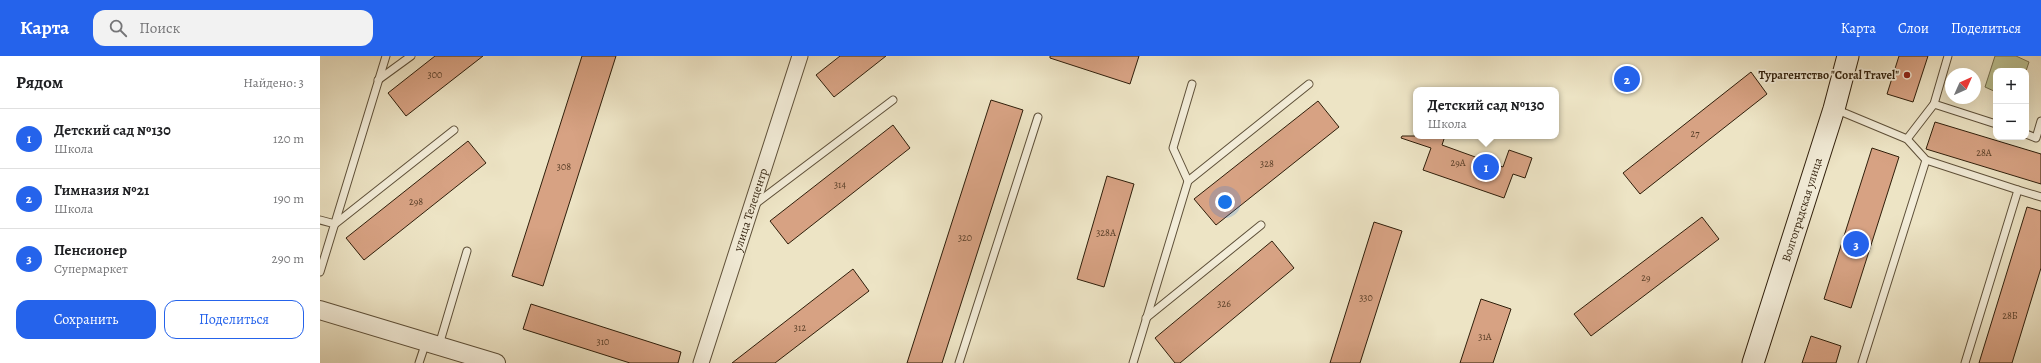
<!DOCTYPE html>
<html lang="ru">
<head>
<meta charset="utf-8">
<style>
  body { margin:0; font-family:Alegreya,serif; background:#f2f2f2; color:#202124 }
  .controls { position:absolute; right:12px; top:12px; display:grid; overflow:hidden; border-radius:8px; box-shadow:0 4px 16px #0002 }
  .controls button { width:36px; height:36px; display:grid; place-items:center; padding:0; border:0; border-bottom:1px solid #e0e0e0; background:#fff; color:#202124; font:20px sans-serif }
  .compass { position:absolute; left:1625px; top:12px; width:36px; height:36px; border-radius:50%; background:#fff; box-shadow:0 4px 16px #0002; rotate:45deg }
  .you { position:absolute; left:905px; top:146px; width:14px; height:14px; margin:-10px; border:3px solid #fff; border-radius:50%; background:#1a73e8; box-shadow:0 0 0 6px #1a73e833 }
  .badge { display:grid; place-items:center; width:26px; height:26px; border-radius:50%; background:#2563eb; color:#fff; font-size:13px; font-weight:700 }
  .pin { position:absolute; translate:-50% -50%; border:2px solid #fff; box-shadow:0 1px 4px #0006 }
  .popup { position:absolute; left:1093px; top:31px; width:146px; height:52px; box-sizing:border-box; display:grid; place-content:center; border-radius:8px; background:#fff; filter:drop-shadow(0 1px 3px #0005); font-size:13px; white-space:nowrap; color:#757577 }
  .popup b { font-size:15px; color:#202124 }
  .popup::after { content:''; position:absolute; left:50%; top:100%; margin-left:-8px; border:8px solid transparent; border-top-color:#fff }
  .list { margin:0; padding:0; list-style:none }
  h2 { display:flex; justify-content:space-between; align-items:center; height:52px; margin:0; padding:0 16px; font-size:17px }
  h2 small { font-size:13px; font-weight:400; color:#757577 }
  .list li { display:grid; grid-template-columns:26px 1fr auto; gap:12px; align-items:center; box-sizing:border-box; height:60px; padding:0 16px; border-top:1px solid #e0e0e0 }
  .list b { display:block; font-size:15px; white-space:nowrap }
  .list p { margin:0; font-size:13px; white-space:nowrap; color:#757577 }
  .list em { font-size:13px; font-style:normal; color:#757577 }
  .actions { display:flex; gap:8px; padding:12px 16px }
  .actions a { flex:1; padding:9px 0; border:1px solid #2563eb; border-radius:12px; text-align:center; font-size:14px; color:#2563eb }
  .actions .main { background:#2563eb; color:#fff }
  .icon { flex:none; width:22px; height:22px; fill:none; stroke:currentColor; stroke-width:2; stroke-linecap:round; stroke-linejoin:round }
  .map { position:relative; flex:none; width:1721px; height:307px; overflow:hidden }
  header { display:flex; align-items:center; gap:24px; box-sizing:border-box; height:56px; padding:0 20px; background:#2563eb; color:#fff }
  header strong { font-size:19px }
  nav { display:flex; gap:22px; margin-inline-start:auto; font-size:14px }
  .search { width:280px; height:36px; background:#f2f2f2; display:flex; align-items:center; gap:10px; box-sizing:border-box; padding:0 14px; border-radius:12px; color:#757577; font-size:15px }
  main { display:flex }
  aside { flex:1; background:#fff }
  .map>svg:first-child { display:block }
</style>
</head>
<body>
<header>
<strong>Карта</strong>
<div class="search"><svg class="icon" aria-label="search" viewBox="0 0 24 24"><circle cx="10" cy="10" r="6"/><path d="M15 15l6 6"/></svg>Поиск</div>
<nav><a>Карта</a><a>Слои</a><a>Поделиться</a></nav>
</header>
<main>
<aside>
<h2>Рядом<small>Найдено: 3</small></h2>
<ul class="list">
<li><span class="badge">1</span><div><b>Детский сад №130</b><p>Школа</p></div><em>120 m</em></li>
<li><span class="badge">2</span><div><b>Гимназия №21</b><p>Школа</p></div><em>190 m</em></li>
<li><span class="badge">3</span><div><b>Пенсионер</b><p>Супермаркет</p></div><em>290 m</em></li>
</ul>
<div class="actions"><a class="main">Сохранить</a><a>Поделиться</a></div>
</aside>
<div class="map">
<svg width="1721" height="307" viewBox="0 0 1721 307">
  <rect width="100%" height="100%" fill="#ede4c5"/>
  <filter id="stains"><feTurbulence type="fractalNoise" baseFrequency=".005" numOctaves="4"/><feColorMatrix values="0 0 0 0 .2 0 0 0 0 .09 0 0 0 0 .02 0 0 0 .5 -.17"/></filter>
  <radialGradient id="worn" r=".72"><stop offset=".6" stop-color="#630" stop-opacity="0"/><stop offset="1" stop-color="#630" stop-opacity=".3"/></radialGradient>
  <!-- green -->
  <path fill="#bdc291" stroke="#76704e" d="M1675,0h21l13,6 -3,9h-30v21l-11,-5z"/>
  <!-- building -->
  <g fill="#d7a283" stroke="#2f1e0a">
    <path d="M115,0h48l-77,60 -18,-23z"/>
    <path d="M262,0h34l-73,230 -31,-10z"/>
    <path d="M520,0h46l-52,41 -18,-22z"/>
    <path d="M730,0h89l-9,28 -80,-26z"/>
    <path d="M1579,0h29l-15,46 -26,-8z"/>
    <path d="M1431,16l16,22 -127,100 -17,-21z"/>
    <path d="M671,44l32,10 -81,253h-35z"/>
    <path d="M998,45l21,26 -123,98 -22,-26z"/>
    <path d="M1615,66l106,32v30l-115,-35z"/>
    <path d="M573,69l17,23 -122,96 -18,-23z"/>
    <path d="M1082,80h43l-3,9 61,22 6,-17 23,8 -7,20 -12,-4 -9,24 -81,-28 8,-22 -30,-10z"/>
    <path d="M148,85l18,22 -122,97 -18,-22z"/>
    <path d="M1552,92l27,9 -48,151 -27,-9z"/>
    <path d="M787,120l27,8 -30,103 -27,-8z"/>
    <path d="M1707,151l14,4v57l-29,95h-33z"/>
    <path d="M1382,161l17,22 -128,97 -17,-22z"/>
    <path d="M1054,166l28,9 -42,132h-30z"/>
    <path d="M952,185l22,27 -114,95h-5l-20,-25z"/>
    <path d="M533,213l16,22 -94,72h-43z"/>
    <path d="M1161,243l30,10 -18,54h-33z"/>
    <path d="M211,248l150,48 -3,11h-48l-107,-34z"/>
    <path d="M1491,280l30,10 -5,17h-34z"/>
  </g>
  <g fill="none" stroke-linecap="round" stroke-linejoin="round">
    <defs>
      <g id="service">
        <path d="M58,24l33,-24"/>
        <path d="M1614,48l14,-48"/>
        <path d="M1515,53l72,30 19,21 92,30 -53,173"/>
        <path d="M1706,78l10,4 5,-17"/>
        <path d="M1587,83l27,-35 62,20"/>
        <path d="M868,125l-15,-33 19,-64"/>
        <path d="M1698,134l23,7"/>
        <path d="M434,149l139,-105"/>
        <path d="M0,164l15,4 119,-94"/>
        <path d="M0,216l66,-216"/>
        <path d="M826,262l115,-93"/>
        <path d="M119,289l28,-94"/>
        <path d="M99,307l7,-21"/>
        <path d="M639,307l79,-246"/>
        <path d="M813,307l55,-182 121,-97"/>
        <path d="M1542,307l64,-203"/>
      </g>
      <g id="minor">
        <path id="s1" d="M381,307l99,-307"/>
      </g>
      <path id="tertiary" d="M0,254l176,53"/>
      <g id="secondary">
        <path id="s2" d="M1433,307l81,-254 14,-53"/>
      </g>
    </defs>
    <!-- service casing -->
    <use href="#service" stroke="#5e5039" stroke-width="9"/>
    <!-- minor casing -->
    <use href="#minor" stroke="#5e5039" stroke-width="17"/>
    <!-- tertiary casing -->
    <use href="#tertiary" stroke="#5e5039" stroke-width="20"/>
    <!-- secondary casing -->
    <use href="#secondary" stroke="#2f1e0a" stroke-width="23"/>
    <!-- service -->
    <use href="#service" stroke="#f3edd9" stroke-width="7"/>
    <!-- minor -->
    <use href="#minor" stroke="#f3edd9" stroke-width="15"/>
    <!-- tertiary -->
    <use href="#tertiary" stroke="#f3edd9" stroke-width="18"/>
    <!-- secondary -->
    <use href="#secondary" stroke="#f3edd9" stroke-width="21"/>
  </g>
  <!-- markers -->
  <circle fill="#8f2418" stroke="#f3edd9" stroke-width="1.5" cx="1587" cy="19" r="4"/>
  <g text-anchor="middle" stroke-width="3.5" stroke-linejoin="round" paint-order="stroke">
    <!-- number labels -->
    <g font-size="10" fill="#593f28">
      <text x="115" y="22">300</text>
      <text x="1375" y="81">27</text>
      <text x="1664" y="100">28А</text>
      <text x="1138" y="110">29А</text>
      <text x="947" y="111">328</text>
      <text x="244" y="114">308</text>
      <text x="520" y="132">314</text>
      <text x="96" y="149">298</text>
      <text x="786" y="180">328А</text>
      <text x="645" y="185">320</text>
      <text x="1326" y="225">29</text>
      <text x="1046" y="245">330</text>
      <text x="904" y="251">326</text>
      <text x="1690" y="263">28Б</text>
      <text x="480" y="275">312</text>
      <text x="1165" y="284">31А</text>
      <text x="283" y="289">310</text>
    </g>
    <!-- poi labels -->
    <g font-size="12" font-weight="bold" fill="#2f1e0a" stroke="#f3edd9" text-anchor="end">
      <text x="1579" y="23">Турагентство "Coral Travel"</text>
    </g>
    <!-- street labels -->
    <g font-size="12" fill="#2f1e0a" stroke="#f3edd9">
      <text dy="4" stroke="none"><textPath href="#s1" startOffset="161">улица Телецентр</textPath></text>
      <text dy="4" stroke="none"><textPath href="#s2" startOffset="161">Волгоградская улица</textPath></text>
    </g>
  </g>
  <rect width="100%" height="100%" filter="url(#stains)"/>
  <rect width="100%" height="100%" fill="url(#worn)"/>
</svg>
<div class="controls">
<button>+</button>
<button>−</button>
</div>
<svg class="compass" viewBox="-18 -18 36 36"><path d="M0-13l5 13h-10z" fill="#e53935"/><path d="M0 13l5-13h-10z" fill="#757577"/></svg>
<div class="you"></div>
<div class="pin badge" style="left:1166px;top:111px">1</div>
<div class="popup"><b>Детский сад №130</b>Школа</div>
<div class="pin badge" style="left:1307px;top:23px">2</div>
<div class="pin badge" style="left:1536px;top:188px">3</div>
</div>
</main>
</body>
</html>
